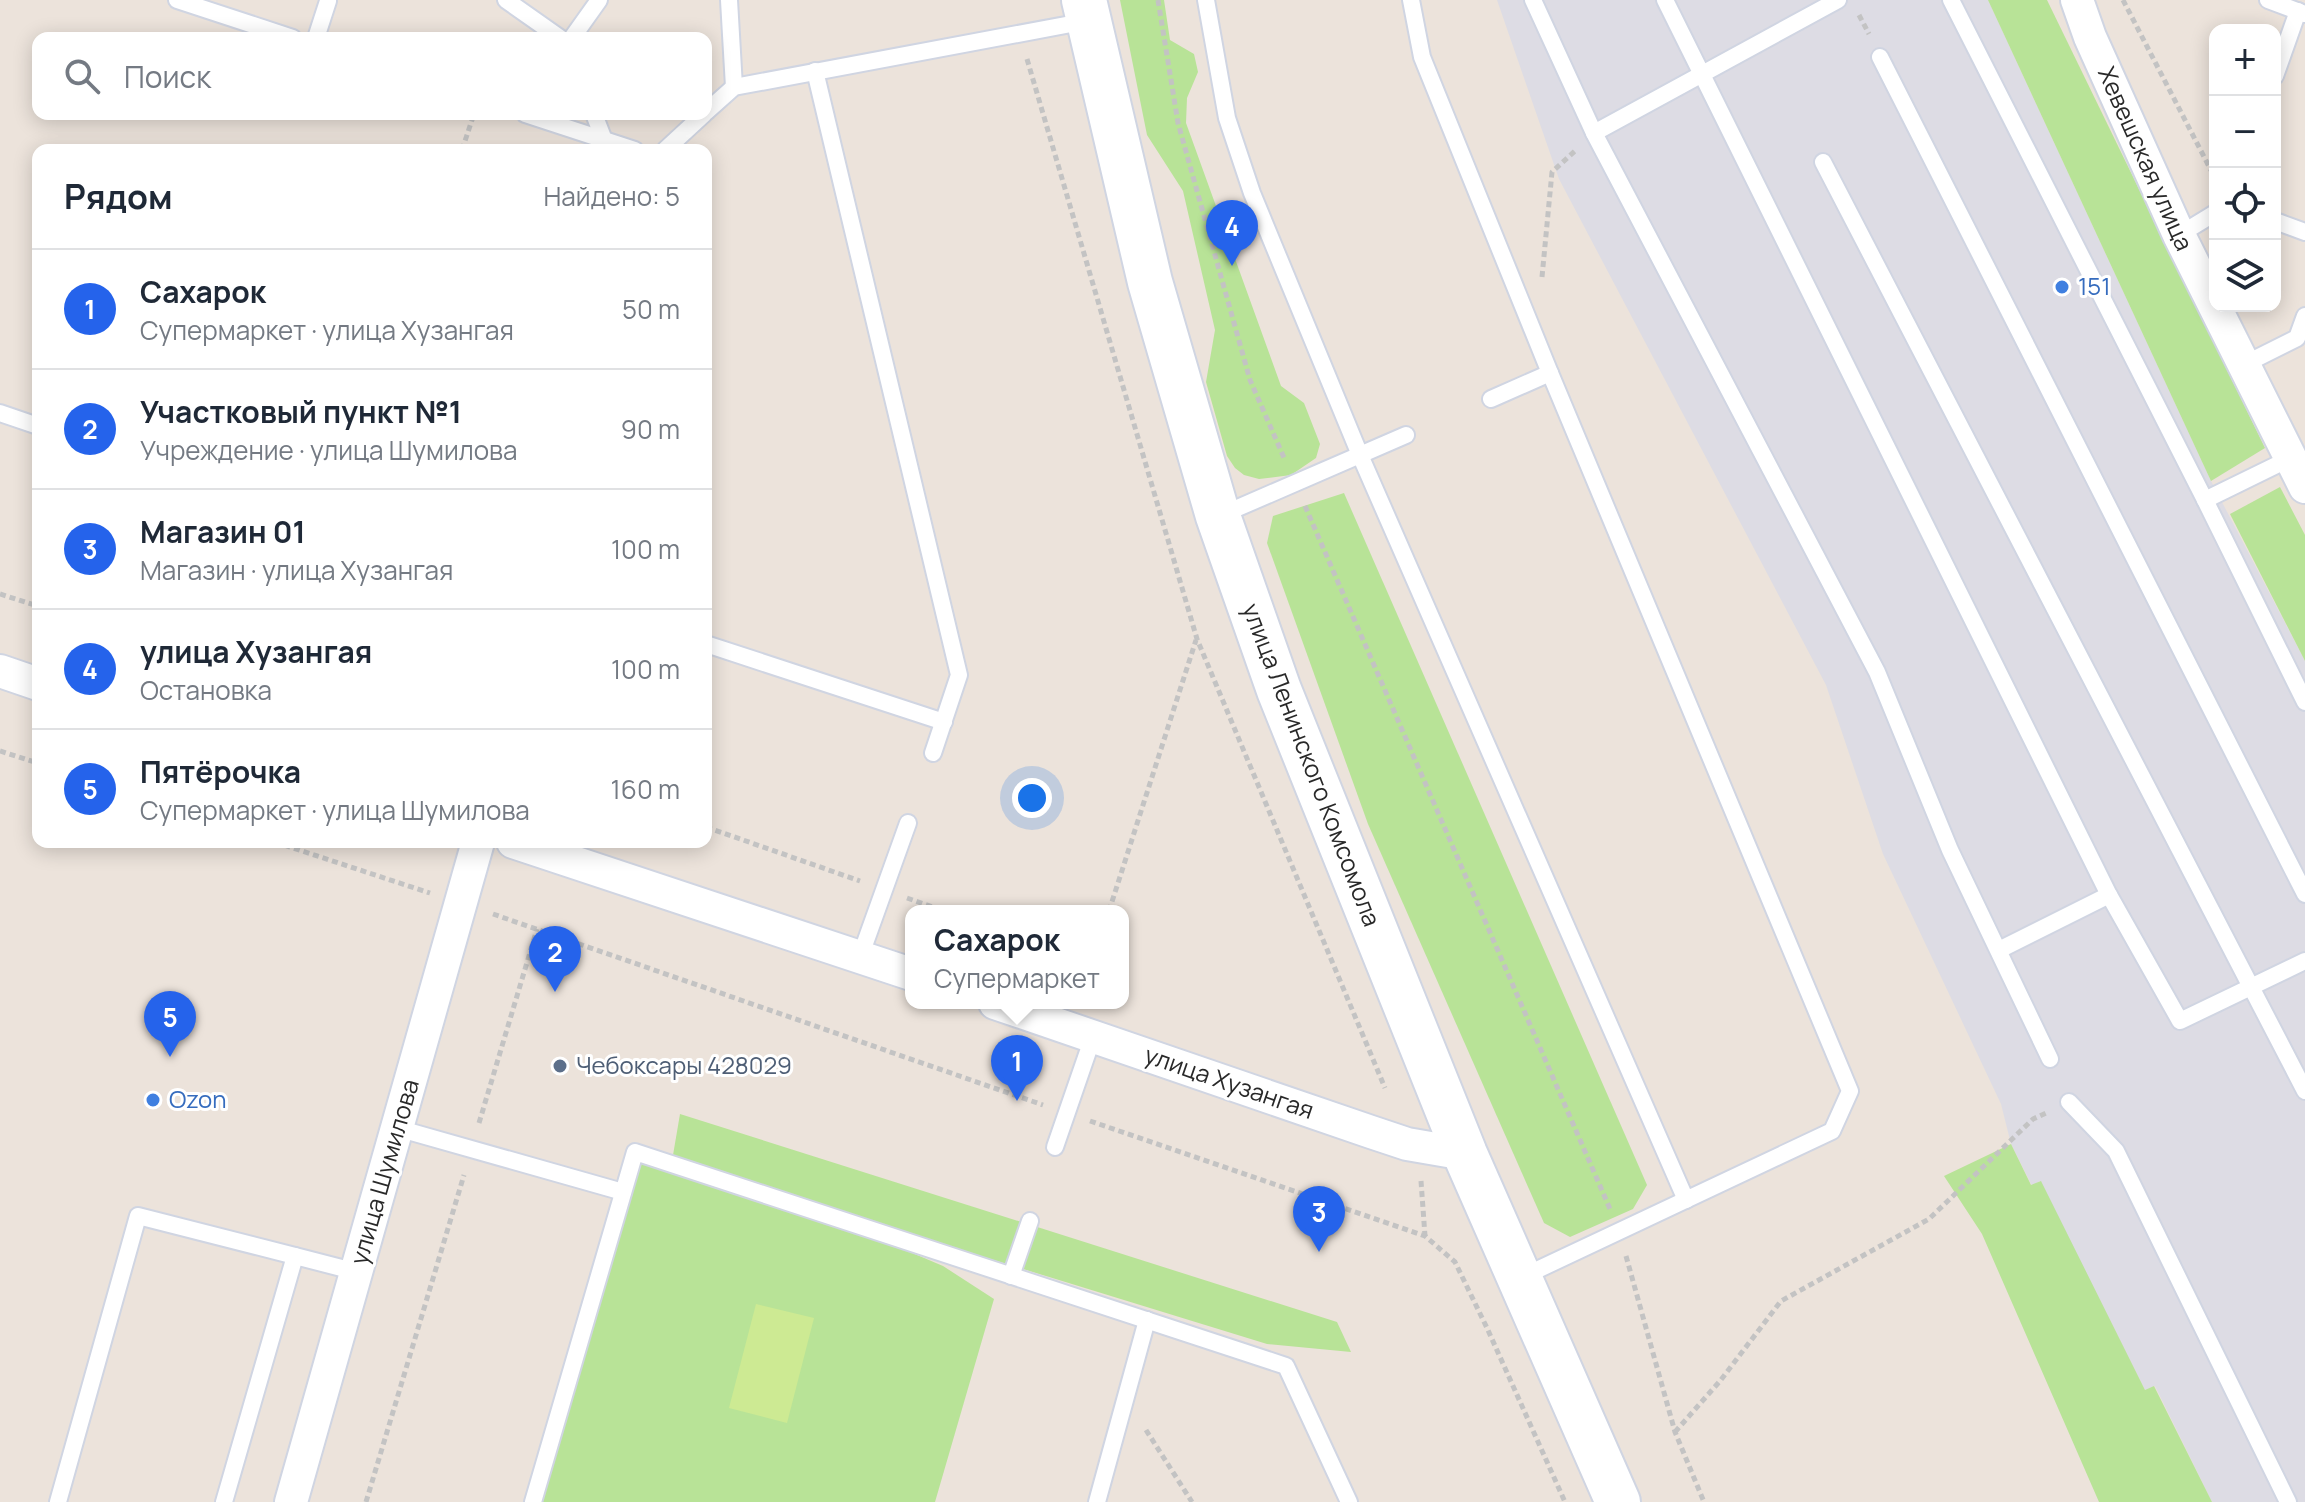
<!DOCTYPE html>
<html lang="ru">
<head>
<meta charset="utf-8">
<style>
  body { margin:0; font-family:Manrope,sans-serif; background:#f2f2f3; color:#1f2937 }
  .controls { position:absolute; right:24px; top:24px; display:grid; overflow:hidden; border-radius:16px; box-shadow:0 4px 20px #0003 }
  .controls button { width:72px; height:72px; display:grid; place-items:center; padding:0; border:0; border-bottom:2px solid #e0e1e3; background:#fff; color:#1f2937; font:40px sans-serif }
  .you { position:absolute; left:1032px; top:798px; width:28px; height:28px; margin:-20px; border:6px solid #fff; border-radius:50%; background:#1a73e8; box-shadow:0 0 0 12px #1a73e833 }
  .badge { display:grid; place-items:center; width:52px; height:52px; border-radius:50%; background:#2563eb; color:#fff; font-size:26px; font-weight:700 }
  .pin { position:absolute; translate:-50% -66px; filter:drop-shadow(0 2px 4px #0008) }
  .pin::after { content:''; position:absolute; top:42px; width:28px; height:24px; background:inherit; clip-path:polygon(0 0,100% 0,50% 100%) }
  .popup { position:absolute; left:905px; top:905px; width:224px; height:104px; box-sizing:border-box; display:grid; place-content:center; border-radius:16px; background:#fff; filter:drop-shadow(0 2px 6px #0005); font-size:26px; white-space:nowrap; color:#747a83 }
  .popup b { font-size:30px; color:#1f2937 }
  .popup::after { content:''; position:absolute; left:50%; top:100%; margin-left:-16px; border:16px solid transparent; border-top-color:#fff }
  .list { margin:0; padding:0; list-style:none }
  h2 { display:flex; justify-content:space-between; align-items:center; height:104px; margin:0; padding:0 32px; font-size:34px }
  h2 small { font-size:26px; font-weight:400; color:#747a83 }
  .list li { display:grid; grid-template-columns:52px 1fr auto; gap:24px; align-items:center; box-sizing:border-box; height:120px; padding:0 32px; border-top:2px solid #e0e1e3 }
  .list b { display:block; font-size:30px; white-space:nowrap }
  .list p { margin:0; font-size:26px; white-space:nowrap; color:#747a83 }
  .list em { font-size:26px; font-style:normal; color:#747a83 }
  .icon { flex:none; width:44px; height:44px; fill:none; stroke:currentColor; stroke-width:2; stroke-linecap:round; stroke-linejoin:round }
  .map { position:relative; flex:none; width:2305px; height:1502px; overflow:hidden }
  .search { position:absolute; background:#fff; box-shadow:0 4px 20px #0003; left:32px; top:32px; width:680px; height:88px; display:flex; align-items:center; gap:20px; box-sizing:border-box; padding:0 28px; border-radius:16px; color:#747a83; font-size:30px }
  .panel { position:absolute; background:#fff; box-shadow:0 4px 20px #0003; left:32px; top:144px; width:680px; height:704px; border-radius:16px }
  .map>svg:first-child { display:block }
</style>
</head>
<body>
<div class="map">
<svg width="2305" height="1502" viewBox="0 0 2305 1502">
  <rect width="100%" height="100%" fill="#ece3db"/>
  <!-- industrial -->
  <path fill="#dddce4" d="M1497,0h491l223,481 94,180v841h-93l-57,-116 -10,4 -105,-209 -8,5 -21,-42 -10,-40 -118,-250 -57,-169 -267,-506z"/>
  <!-- green -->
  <g fill="#b8e397">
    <path d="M1120,0h44l6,40 24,14 4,18 -11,26 -1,25 95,263 23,17 16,41 -4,14 -25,17 -32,4 -15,-4 -9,-7 -8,-12 -21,-74 9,-52 -32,-139 -36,-56z"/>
    <path d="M1988,0h59l218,448 -54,33z"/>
    <path d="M2280,487l25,48v126l-75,-147z"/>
    <path d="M1344,493l303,692 -14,24 -63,28 -26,-14 -176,-399 -101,-281 6,-27z"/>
    <path d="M680,1114l657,208 14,30 -84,-8 -595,-183z"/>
    <path d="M2011,1144l20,41 10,-4 104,209 9,-4 58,116h-113l-117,-268 -38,-58z"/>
    <path d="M640,1161l223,71 80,34 51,33 -59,203h-407z"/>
  </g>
  <!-- pitch -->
  <path fill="#cdea93" d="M756,1304l58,14 -27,105 -58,-15z"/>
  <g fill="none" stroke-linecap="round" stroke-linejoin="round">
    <defs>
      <g id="service">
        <path d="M177,0l116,38"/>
        <path d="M506,0l54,38"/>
        <path d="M729,0l5,87"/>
        <path d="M1206,0l21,118 25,75 108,262 326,745"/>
        <path d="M1411,0l11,57 128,316 300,718 -18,40 -312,147"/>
        <path d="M1533,0l61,133 244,-133"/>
        <path d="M1665,0l444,895"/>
        <path d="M1951,0l254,500 100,202"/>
        <path d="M2268,0l37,14"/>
        <path d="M316,38l12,-37"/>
        <path d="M572,38l27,-38"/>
        <path d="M1880,57l425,837"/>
        <path d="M815,71l144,604 -26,78"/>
        <path d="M2275,76l23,-65"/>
        <path d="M706,112l28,-25 353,-66"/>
        <path d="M525,114l110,36"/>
        <path d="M594,114l10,26"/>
        <path d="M1594,133l283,539 73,178 100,209"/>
        <path d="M665,150l39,-36"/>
        <path d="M1823,162l482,929"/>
        <path d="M2275,221l30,11"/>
        <path d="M2179,235l36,-22"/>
        <path d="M2243,365l54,-27 8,-22"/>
        <path d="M1491,399l59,-26"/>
        <path d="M0,413l38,13"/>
        <path d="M2205,500l86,-42"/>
        <path d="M1219,516l187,-81"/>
        <path d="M706,644l238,78"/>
        <path d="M1999,950l110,-55 71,126 125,-60"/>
        <path d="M860,957l48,-134"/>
        <path d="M2069,1102l47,49 172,351"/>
        <path d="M397,1128l226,64"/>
        <path d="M1055,1147l38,-110"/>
        <path d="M1011,1276l19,-55"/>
        <path d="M58,1502l80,-286 157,40"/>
        <path d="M224,1502l71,-246 62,16"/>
        <path d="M533,1502l102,-350 651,214 63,136"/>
        <path d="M1097,1502l50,-182"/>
      </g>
      <g id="minor">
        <path d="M2077,0l13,37 89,198 126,252"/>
        <path d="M0,671l38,13"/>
        <path d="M513,842l398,132"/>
        <path d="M995,1003l376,129 36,12 58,10"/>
        <path d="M291,1502l187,-660"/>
      </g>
      <path id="secondary" d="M1084,0l66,282 68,234 61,174 186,464 153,348"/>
    </defs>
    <!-- service casing -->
    <use href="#service" stroke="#d0d5e2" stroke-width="20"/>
    <!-- minor casing -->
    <use href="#minor" stroke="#d0d5e2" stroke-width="36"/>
    <!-- secondary casing -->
    <use href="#secondary" stroke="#d0d5e2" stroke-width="48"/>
    <!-- path -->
    <g stroke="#c3c3c3" stroke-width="5" stroke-dasharray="6 4" stroke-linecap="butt">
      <path d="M1158,0l20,123 72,257 35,80"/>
      <path d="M2123,0l92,178"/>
      <path d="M1859,15l10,19"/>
      <path d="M1027,59l170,580 188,449"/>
      <path d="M462,150l12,-36"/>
      <path d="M1542,277l10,-105 24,-22"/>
      <path d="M1305,506l305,703"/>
      <path d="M0,594l38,12"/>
      <path d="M0,751l38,12"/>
      <path d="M706,827l154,54"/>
      <path d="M275,842l155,51"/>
      <path d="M907,898l37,13"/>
      <path d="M1109,911l87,-271"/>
      <path d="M493,914l550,191"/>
      <path d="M1090,1121l335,115 30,26 32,66 78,174"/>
      <path d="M479,1123l58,-194"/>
      <path d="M1421,1181l4,55"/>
      <path d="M1626,1256l49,176 29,70"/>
      <path d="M1146,1430l46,72"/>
      <path d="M1675,1432l45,-51 61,-80 148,-82 104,-100 13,-6"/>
      <path d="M366,1502l98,-327"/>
    </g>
    <!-- service -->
    <use href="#service" stroke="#fff" stroke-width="16"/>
    <!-- minor -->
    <use href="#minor" stroke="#fff" stroke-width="32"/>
    <!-- secondary -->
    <use href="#secondary" stroke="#fff" stroke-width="44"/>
  </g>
  <!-- markers -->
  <g fill="#3f7fe0" stroke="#fff" stroke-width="3">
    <circle cx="2062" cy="287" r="8"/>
    <circle cx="153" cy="1100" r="8"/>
  </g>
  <circle fill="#5c6f8a" stroke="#fff" stroke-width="3" cx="560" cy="1066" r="8"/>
  <g text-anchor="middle" stroke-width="6" stroke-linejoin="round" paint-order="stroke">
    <!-- street labels -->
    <g font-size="24" fill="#292929" stroke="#fff">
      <text transform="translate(2145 159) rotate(66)" y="8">Хевешская улица</text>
      <text transform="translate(1311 765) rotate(69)" y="8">улица Ленинского Комсомола</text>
      <text transform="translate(1229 1083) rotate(19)" y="8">улица Хузангая</text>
      <text transform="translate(385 1172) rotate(-74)" y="8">улица Шумилова</text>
    </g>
    <!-- shop labels -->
    <g font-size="24" fill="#366cbe" stroke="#fff" text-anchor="start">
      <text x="2078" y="295">151</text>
      <text x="169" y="1108">Ozon</text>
    </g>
    <!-- service labels -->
    <g font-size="24" fill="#4e5e75" stroke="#fff" text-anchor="start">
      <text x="576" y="1074">Чебоксары 428029</text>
    </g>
  </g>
</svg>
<div class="controls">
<button>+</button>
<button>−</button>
<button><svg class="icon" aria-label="locate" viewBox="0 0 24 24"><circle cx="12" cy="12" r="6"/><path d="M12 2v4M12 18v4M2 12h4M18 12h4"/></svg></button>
<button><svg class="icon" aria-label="layers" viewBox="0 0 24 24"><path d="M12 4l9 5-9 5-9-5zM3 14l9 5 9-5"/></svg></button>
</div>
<div class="you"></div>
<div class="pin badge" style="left:1017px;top:1101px">1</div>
<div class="popup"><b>Сахарок</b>Супермаркет</div>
<div class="pin badge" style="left:555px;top:992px">2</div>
<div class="pin badge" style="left:1319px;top:1252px">3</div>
<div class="pin badge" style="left:1232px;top:266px">4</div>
<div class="pin badge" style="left:170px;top:1057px">5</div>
<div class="search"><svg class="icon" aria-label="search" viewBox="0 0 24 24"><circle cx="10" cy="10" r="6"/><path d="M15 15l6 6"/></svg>Поиск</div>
<section class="panel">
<h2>Рядом<small>Найдено: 5</small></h2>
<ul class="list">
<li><span class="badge">1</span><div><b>Сахарок</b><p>Супермаркет · улица Хузангая</p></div><em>50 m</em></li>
<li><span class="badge">2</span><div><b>Участковый пункт №1</b><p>Учреждение · улица Шумилова</p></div><em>90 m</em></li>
<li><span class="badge">3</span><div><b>Магазин 01</b><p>Магазин · улица Хузангая</p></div><em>100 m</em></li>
<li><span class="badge">4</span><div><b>улица Хузангая</b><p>Остановка</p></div><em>100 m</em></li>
<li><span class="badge">5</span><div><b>Пятёрочка</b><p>Супермаркет · улица Шумилова</p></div><em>160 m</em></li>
</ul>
</section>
</div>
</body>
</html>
